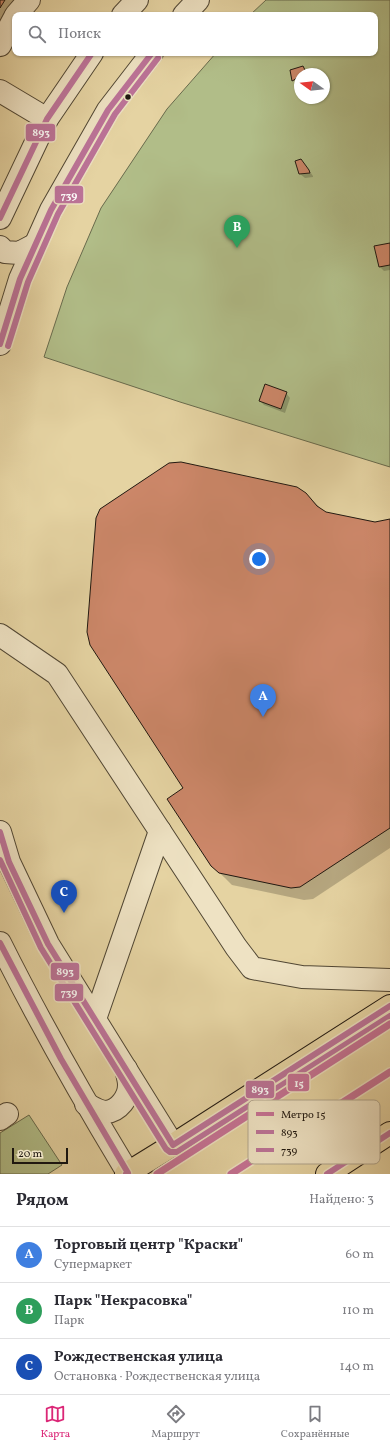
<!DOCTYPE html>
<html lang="ru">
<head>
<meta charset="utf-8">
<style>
  body { margin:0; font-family:Vollkorn,serif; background:#f7f7f7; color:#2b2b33 }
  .compass { position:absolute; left:294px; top:68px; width:36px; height:36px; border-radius:50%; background:#fff; box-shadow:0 1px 3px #0004; rotate:285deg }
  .scale { position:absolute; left:12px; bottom:10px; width:56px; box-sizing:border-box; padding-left:4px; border:2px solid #201810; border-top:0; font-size:11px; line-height:14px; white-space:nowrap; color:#201810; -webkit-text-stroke:3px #eee2c3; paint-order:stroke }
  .you { position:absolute; left:259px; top:559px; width:14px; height:14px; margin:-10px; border:3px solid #fff; border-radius:50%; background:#1a73e8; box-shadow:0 0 0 6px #1a73e833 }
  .badge { display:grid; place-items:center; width:26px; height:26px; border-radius:50%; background:#db2777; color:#fff; font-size:13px; font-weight:700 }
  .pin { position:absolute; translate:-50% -33px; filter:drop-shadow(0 1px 2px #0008) }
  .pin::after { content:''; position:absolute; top:21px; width:14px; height:12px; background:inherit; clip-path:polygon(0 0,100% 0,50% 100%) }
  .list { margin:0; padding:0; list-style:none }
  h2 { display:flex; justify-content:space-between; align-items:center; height:52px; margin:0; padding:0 16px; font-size:17px }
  h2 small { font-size:13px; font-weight:400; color:#7c7c81 }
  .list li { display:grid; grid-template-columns:26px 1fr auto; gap:12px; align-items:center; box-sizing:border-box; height:56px; padding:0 16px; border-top:1px solid #e1e1e2 }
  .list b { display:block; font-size:15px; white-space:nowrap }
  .list p { margin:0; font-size:13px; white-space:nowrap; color:#7c7c81 }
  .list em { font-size:13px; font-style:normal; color:#7c7c81 }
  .icon { flex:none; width:22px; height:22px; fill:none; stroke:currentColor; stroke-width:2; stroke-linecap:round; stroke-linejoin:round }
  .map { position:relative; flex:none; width:390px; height:1174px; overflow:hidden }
  .search { position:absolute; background:#fff; box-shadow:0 1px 3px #0004; left:12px; right:12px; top:12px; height:44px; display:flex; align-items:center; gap:10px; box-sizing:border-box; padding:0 14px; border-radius:8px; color:#7c7c81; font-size:15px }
  .sheet { height:220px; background:#fff }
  nav { display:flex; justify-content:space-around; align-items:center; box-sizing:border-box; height:56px; border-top:1px solid #e1e1e2; background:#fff; font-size:11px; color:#7c7c81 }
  nav a { display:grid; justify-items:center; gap:2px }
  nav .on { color:#db2777 }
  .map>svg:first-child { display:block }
</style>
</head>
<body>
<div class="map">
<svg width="390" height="1174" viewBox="0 0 390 1174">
  <rect width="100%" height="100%" fill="#e5d3a2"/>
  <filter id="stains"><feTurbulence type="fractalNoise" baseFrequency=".005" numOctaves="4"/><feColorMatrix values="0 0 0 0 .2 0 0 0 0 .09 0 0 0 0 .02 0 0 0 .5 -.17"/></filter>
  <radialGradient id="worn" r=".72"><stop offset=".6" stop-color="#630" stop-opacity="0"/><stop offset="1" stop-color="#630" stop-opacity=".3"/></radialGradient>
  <!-- green -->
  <g fill="#b1bd88" stroke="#686a4c" fill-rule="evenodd">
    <path d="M266,0h124v467l-210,-65 -136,-45 23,-70 34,-79 66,-99 49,-56h159v-38h-125zM300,74h24v24h-24z"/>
    <path d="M29,1115l33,50 -14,9h-48v-41z"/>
  </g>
  <!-- shadow -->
  <g fill="#0003">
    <path d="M0,0h40l-10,15h-15v22l-15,21z"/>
    <path d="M303,67l5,7h-8v9l-3,1 -4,-4z"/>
    <path d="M305,165l8,11v1l-8,1 -5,-4z"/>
    <path d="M390,244v26l-6,1 -4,-4 -4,-20z"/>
    <path d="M286,393l4,5 -5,15 -21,-8 -4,-4z"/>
    <path d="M306,493l16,17 4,3 49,10 15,-3v328l-77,51 -9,1 -72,-15 -7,-7 -13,-12 -27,-78z"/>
  </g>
  <!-- building -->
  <g fill="#cc8769" stroke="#201810">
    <path d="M0,0h5l-5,8z"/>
    <path d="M303,66l2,4 -11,10 -2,1 -2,-11z"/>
    <path d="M301,159l8,11 1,3 -11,1 -4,-13z"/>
    <path d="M390,243v22l-11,2 -5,-21z"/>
    <path d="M265,384l22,8 -6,17 -22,-8z"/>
    <path d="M181,462l116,25 9,6 11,13 9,6 49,10 15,-3v309l-90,59 -9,1 -72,-15 -8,-7 -44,-67 16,-11 -93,-143 -3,-13 9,-114 4,-9 69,-46z"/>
  </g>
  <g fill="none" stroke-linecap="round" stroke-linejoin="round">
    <defs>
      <g id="minor">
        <path d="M16,15l13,-15"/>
        <path d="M123,15l14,-15"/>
        <path d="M184,15l14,-15"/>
        <path d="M0,45l15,-28"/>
        <path d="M0,91l47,28"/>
        <path d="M0,218l47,-99 45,-66"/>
        <path d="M0,247l5,5 14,1 17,-9"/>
        <path d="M0,344l20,-65 31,-69 57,-100 44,-57"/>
        <path d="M0,635l57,39 179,273 16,21 50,9 88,3"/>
        <path d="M0,832l9,30 39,82 125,201"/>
        <path d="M0,943c39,78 82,154 128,230"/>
        <path d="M95,1019l65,-188"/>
        <path d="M86,1104c6,3 13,8 20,8 13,-1 23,-15 23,-27 0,-5 -2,-11 -3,-16"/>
        <path d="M0,1119l7,-5"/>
      </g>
      <g id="major">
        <path d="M126,1174l47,-29 217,-139"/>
        <path d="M327,1174l63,-41"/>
      </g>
    </defs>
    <!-- minor casing -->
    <use href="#minor" stroke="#514734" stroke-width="24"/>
    <!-- major casing -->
    <use href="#major" stroke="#201810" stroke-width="24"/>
    <!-- minor -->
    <use href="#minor" stroke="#eee2c3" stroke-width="22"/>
    <!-- major -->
    <use href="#major" stroke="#e5d3a2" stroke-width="22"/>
    <defs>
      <g id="bus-1">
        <path d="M0,218l47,-99 45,-66"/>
        <path d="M0,344l20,-65 31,-69 57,-100 44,-57"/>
        <path d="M0,832l9,30 39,82 125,201 217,-139"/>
        <path d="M0,943l61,116 67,114 -2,1"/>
        <path d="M327,1174l63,-41"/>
      </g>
      <g id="bus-2">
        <path d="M8,346l20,-64 30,-68 57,-100 43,-56"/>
        <path d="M0,860l41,88 125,201 4,3h7l213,-136"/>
      </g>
    </defs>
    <!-- bus-1 casing -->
    <use href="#bus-1" stroke="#eee2c3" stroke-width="9"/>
    <!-- bus-2 casing -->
    <use href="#bus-2" stroke="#eee2c3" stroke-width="9"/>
    <!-- bus-1 -->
    <use href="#bus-1" stroke="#bc7398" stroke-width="6"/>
    <!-- bus-2 -->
    <use href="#bus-2" stroke="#bc7398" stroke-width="6"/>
    <defs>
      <g id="metro-1">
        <path d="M157,1174l233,-150"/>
        <path d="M231,1174l159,-102"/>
      </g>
    </defs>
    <!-- metro-1 casing -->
    <use href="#metro-1" stroke="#eee2c3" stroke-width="10"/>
    <!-- metro-1 -->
    <use href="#metro-1" stroke="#c67295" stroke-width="7"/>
  </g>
  <!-- markers -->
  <circle fill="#201810" stroke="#eee2c3" stroke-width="1.5" cx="128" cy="97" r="3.5"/>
  <!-- legend -->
  <rect x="248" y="1100" width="132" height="64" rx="6" fill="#eee2c3" stroke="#b0a58d" stroke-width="1"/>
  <rect x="256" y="1112" width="18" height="4" fill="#c67295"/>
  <rect x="256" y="1130" width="18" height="4" fill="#bc7398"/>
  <rect x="256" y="1148" width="18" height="4" fill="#bc7398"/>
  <g font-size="11" fill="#201810">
    <text x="281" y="1118">Метро 15</text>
    <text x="281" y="1136">893</text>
    <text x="281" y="1154">739</text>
  </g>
  <g stroke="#eee2c3" stroke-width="1.5">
    <rect x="25" y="123" width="31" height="19" rx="4" fill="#bc7398"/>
    <rect x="54" y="185" width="30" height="19" rx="4" fill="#bc7398"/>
    <rect x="50" y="962" width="30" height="19" rx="4" fill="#bc7398"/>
    <rect x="54" y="983" width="30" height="19" rx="4" fill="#bc7398"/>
    <rect x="287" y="1073" width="23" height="19" rx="4" fill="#c67295"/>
    <rect x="245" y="1080" width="30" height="19" rx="4" fill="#bc7398"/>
  </g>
  <g font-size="11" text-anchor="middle" font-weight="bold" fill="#fff">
    <text x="41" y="136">893</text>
    <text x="69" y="199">739</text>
    <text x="65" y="975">893</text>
    <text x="69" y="996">739</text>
    <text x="299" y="1087">15</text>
    <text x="260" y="1093">893</text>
  </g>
  <rect width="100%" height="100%" filter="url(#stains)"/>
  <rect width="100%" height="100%" fill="url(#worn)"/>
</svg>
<svg class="compass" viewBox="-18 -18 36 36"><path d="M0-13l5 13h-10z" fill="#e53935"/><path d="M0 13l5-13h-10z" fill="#7c7c81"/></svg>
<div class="scale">20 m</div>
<div class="you"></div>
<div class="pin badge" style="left:263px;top:717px;background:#3f7fe0">A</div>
<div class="pin badge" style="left:237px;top:248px;background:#2e9e5b">B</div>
<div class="pin badge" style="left:64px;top:913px;background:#1a4fb4">C</div>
<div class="search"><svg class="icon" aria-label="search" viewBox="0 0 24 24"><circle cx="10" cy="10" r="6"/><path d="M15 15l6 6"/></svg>Поиск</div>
</div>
<section class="sheet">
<h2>Рядом<small>Найдено: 3</small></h2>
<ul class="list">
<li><span class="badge" style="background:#3f7fe0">A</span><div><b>Торговый центр &quot;Краски&quot;</b><p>Супермаркет</p></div><em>60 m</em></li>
<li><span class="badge" style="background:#2e9e5b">B</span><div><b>Парк &quot;Некрасовка&quot;</b><p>Парк</p></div><em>110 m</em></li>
<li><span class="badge" style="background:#1a4fb4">C</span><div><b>Рождественская улица</b><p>Остановка · Рождественская улица</p></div><em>140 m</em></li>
</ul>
</section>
<nav>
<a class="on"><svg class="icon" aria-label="map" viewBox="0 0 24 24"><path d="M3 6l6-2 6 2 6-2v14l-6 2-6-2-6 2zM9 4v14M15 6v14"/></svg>Карта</a>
<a><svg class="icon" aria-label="directions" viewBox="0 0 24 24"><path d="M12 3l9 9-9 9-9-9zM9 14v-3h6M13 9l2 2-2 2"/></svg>Маршрут</a>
<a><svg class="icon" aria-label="saved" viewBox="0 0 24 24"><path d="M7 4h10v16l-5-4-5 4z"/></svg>Сохранённые</a>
</nav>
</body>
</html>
